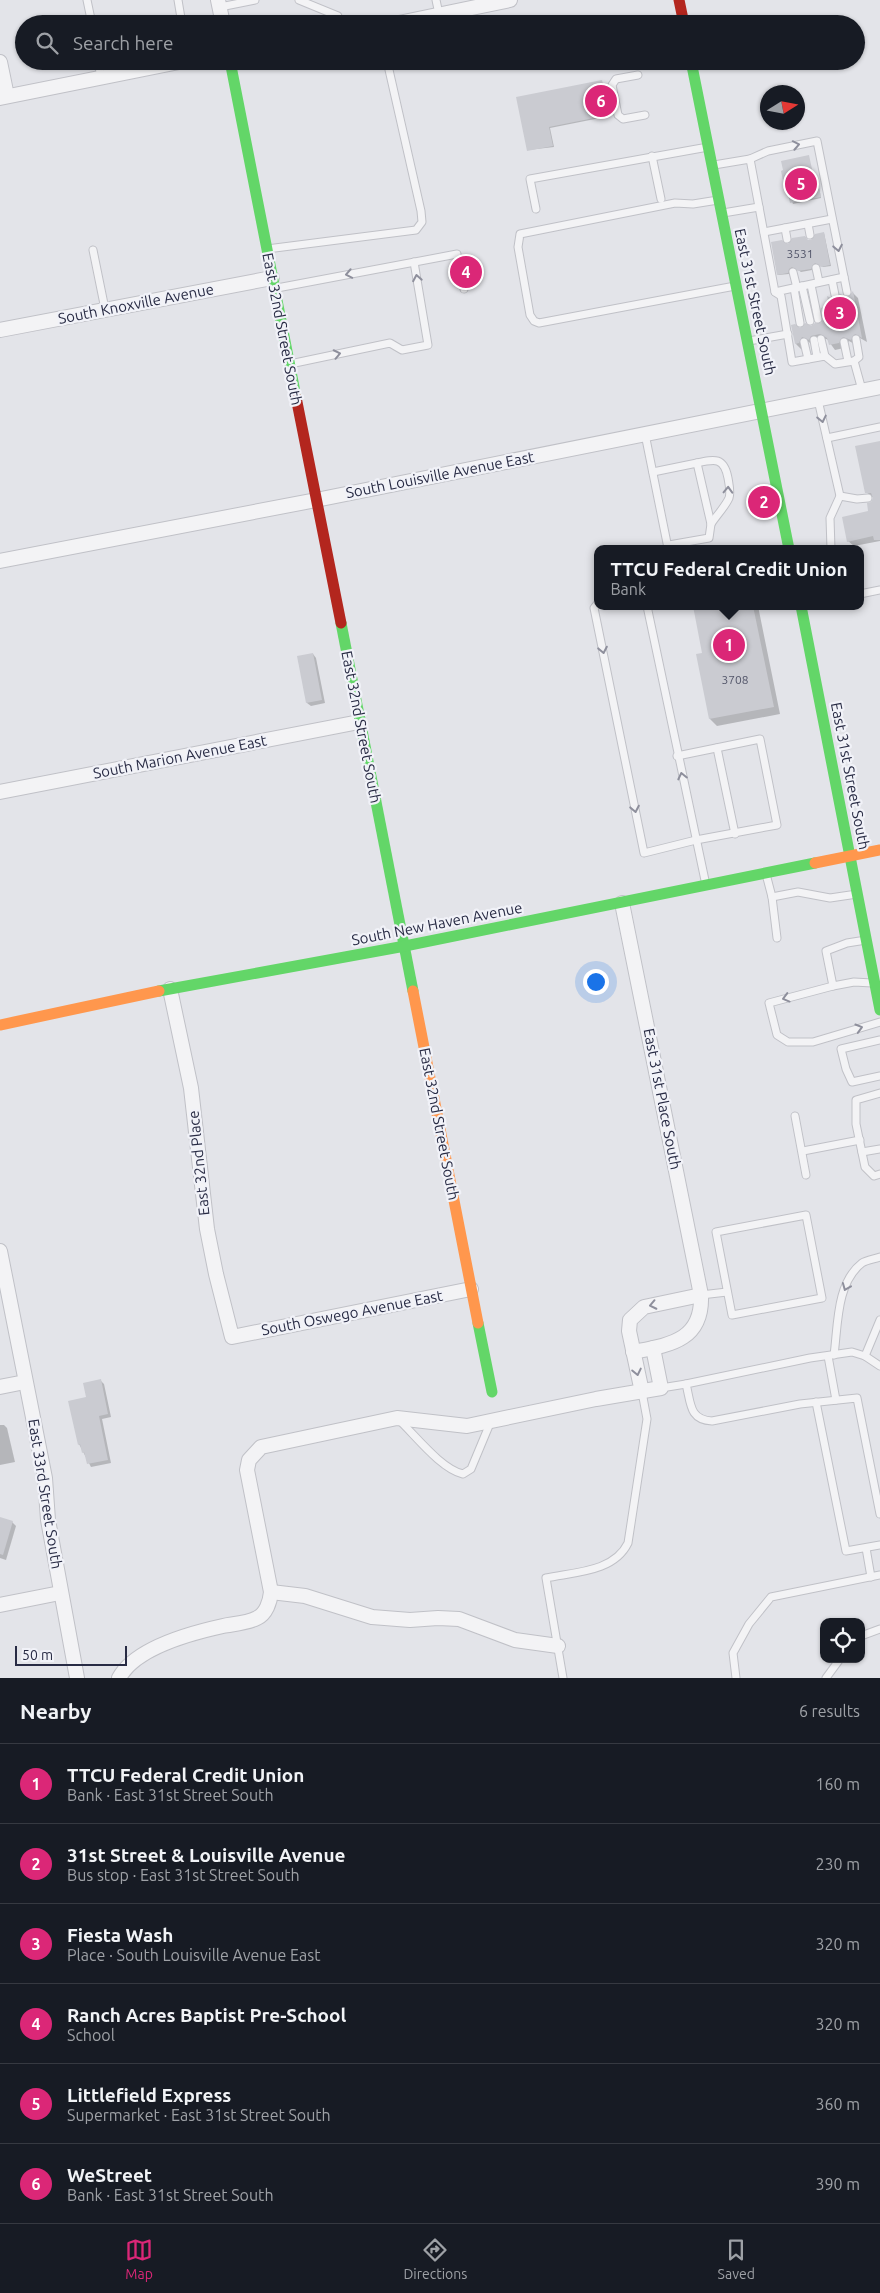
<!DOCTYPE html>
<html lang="en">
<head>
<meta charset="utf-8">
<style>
  body { margin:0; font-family:Ubuntu,sans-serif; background:#242831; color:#f1f3f6 }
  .controls { position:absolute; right:15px; bottom:15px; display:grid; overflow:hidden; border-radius:10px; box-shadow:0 1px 4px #0004 }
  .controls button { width:45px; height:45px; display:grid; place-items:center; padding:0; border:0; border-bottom:1px solid #363941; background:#171b24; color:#f1f3f6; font:25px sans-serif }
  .compass { position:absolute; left:760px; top:85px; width:45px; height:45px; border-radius:50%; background:#171b24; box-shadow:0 1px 4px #0004; rotate:79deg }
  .scale { position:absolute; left:15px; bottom:12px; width:112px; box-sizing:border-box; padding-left:5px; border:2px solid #282b44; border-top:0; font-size:14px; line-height:18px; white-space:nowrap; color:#282b44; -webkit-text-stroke:4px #f1f2f8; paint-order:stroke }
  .you { position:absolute; left:595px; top:981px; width:18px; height:18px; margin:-12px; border:4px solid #fff; border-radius:50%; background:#1a73e8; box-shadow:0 0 0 8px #1a73e833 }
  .badge { display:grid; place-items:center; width:32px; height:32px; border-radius:50%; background:#db2777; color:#fff; font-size:16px; font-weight:700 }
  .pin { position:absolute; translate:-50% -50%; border:2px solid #fff; box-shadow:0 1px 5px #0006 }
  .popup { position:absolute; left:594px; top:545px; width:270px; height:65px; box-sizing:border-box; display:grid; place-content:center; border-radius:10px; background:#171b24; filter:drop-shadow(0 1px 4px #0005); font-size:16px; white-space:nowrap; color:#9ea1a6 }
  .popup b { font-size:19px; color:#f1f3f6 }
  .popup::after { content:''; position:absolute; left:50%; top:100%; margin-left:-10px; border:10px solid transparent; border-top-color:#171b24 }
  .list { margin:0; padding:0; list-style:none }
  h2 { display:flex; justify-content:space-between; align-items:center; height:65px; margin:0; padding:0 20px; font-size:21px }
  h2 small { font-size:16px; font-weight:400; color:#9ea1a6 }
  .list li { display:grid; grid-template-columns:32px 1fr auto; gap:15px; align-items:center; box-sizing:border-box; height:80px; padding:0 20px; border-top:1px solid #363941 }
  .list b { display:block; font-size:19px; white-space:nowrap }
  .list p { margin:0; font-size:16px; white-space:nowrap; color:#9ea1a6 }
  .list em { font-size:16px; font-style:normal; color:#9ea1a6 }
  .icon { flex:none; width:28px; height:28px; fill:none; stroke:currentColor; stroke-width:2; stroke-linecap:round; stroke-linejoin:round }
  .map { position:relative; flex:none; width:880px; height:1678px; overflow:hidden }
  .search { position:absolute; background:#171b24; box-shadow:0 1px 4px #0004; left:15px; right:15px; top:15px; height:55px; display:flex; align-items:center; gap:12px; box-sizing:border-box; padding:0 18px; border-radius:28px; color:#9ea1a6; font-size:19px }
  .sheet { height:545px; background:#171b24 }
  nav { display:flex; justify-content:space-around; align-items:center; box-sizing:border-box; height:70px; border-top:1px solid #363941; background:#171b24; font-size:14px; color:#9ea1a6 }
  nav a { display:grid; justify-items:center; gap:2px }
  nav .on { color:#db2777 }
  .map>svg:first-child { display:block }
</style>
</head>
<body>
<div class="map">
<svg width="880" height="1678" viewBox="0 0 880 1678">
  <rect width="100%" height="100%" fill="#e3e4e9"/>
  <!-- shadow -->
  <g fill="#0003">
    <path d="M602,82l8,34 -60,12 4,19 -26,3 -11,-52z"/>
    <path d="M808,156l5,19 4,1 4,22 -28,6 -4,-9 -2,-1z"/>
    <path d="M824,233l7,33 -8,1 -6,-4 -5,7 -11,2 -7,-5 -4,3 -1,4 -11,1 11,-29 23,-5z"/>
    <path d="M853,293l5,5 9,44 -7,-4 -4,7 -7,-4 -5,7 -9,2 -8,-11 -11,2 -2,3 -6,-2 -4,6 -3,1 -5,-5 5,-14 21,-5 9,-18 6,-5 11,-3z"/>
    <path d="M880,443v98l-26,5 -6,-5 22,-29 4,-14 -8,-6z"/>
    <path d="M694,606h64l22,108 -63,12 -7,-7 -6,-65z"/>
    <path d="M313,654l3,4 9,45 -14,3 -4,-3 -9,-46z"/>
    <path d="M101,1381l3,3 7,33 -9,2 9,44 -20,4 -12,-23z"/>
    <path d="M0,1425h4l3,3 8,34 -15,3z"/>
    <path d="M0,1518l12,4 4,4 -10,34 -6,-2z"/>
  </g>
  <!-- building -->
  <g fill="#cacbd1">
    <path d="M602,80l7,35 -60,12 4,19 -26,5 -11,-54z"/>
    <path d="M809,155l4,19h3l5,23 -31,6 -2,-9 -2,1 -5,-24 2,-1 -2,-9z"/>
    <path d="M824,232l6,33 -9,2 -6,-4 -4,6 -13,2 -6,-4 -3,2 -1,4 -11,2 -6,-33 11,-2 6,4 4,-6 13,-2 3,4h3l4,-6z"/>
    <path d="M853,291l9,47 -7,-4 -4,6 -8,-3 -4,6 -10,2 -2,-7 -7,-4 -9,2 -2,4 -7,-3 -3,6 -4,1 -4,-19 4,-1 5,4 5,-5 6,3 4,-3h6l2,-5 -2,-10 8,-2 -2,-10 9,4 4,-6 8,3z"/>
    <path d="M880,441v99h-6l-1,-4 -26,6 -5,-25 26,-6 -1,-8 4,-1 2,-4 -2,-5h-6l-10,-47z"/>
    <path d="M693,606h60l21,101 -65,12 -13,-65 6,-1z"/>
    <path d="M313,653l9,47 -16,3 -9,-47z"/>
    <path d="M101,1379l7,35 -9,2 9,44 -21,4 -3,-12 -2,1 -2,-9 -2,1 -10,-44 18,-4 -3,-14z"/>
    <path d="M0,1517l13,4 -10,34 -3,-1z"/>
  </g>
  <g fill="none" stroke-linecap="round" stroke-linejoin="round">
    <defs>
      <g id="lane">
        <path d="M87,0l5,24"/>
        <path d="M178,0l4,24"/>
        <path d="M299,0l39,16 2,8"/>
        <path d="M436,0l3,14"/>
        <path d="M220,7l35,-7"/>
        <path d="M98,61l3,17"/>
        <path d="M125,61l3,11"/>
        <path d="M638,75l-22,4 -4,6 6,30 5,4 22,-4"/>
        <path d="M652,156l9,43"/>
        <path d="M750,159l18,-8 49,-10 30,151"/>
        <path d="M714,165l36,-6 25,133 6,4 11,66 33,-6 10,8 19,-3 8,29"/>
        <path d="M718,200l-25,4 -18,-1 -155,31 -2,13 12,68 4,6 5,2 196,-37"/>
        <path d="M536,209l-6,-30 178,-32"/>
        <path d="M723,213l36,-6"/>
        <path d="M808,224l2,11"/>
        <path d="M785,228l2,11"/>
        <path d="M764,232l68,-13"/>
        <path d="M267,249l149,-19 6,-8 -1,-11 -34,-150"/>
        <path d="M93,250l12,59"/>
        <path d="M816,268l3,14"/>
        <path d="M793,272l4,16"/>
        <path d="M832,280l3,15"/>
        <path d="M811,285l7,34"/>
        <path d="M802,286l8,35"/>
        <path d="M277,288l180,-34 7,35"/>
        <path d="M794,288l6,35"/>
        <path d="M775,292l69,-15"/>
        <path d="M821,339l4,17"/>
        <path d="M814,340l3,17"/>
        <path d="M749,341l39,-7"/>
        <path d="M804,342l4,17"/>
        <path d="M844,342l4,19"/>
        <path d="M854,361l5,-4 -3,-18"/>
        <path d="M290,364l100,-21 12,7 26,-5 -14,-83"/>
        <path d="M818,400l22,96"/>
        <path d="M645,434l23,114"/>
        <path d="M827,438l53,-11"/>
        <path d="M697,463c18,-4 27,-6 31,15 1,6 3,14 1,20 -4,9 -13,18 -18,26"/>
        <path d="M653,472l44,-9 14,61 -2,14 -40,7"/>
        <path d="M831,549l-1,-31 10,-22 17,3 11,-1"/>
        <path d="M860,594l20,-4"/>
        <path d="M598,603l-4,5 50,245 52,-13 81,-15 -17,-86 -83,17"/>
        <path d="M647,606l59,279"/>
        <path d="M717,748l18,86"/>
        <path d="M766,874l6,23 5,41"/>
        <path d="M772,897l26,-5 32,6 27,-4"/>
        <path d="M866,940l-19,3 -21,8 7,35 21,-4 18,1"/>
        <path d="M833,986l-64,17 8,32 11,7h25l67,-20"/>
        <path d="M880,1040l-39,9 5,20 6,13 28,-6"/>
        <path d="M880,1093l-24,7v24l9,43 9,9 6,-2"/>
        <path d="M795,1116l11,59"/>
        <path d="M803,1151l57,-11"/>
        <path d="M862,1152l18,-3"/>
        <path d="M806,1215l16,83 -90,17 -16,-83z"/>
        <path d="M701,1295l26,-3"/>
        <path d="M834,1355c4,-29 2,-72 28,-92 4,-3 12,-4 18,-6"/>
        <path d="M828,1356l8,44"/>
        <path d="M865,1356l15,-36"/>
        <path d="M880,1366l-15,-10 -13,-4 -42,6 -124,26c5,19 3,36 26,37l88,-17 57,-6 23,116"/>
        <path d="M661,1388l25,-4"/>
        <path d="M816,1402l30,149 34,-6"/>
        <path d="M399,1420c17,16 42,49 64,54l8,-5 20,-48"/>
        <path d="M866,1548l5,29"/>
        <path d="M861,1636l19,-7"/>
        <path d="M563,1678l-17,-100c29,-6 68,-6 82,-35l19,-124 -5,-27"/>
        <path d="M736,1678l-3,-25 16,-29 22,-27 109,-22"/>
        <path d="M826,1678l14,-19"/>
      </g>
      <g id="street">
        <path d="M218,0l5,24"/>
        <path d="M394,24l116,-24"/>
        <path d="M0,62l7,34"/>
        <path d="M0,98l184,-37"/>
        <path d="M0,330l272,-52"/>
        <path d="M0,561l316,-61 564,-113"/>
        <path d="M0,792l359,-70"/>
        <path d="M622,903l79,392c2,46 -32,50 -68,57"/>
        <path d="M170,989l21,99 16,141 9,45 16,63 239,-48"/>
        <path d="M0,1251l45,227 3,42 29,158"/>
        <path d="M0,1387l25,-5"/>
        <path d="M642,1392l-13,-61 1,-11 14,-13 57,-12"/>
        <path d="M271,1592l34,4 67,21 38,3 28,-2 21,1 56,21 43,6"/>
        <path d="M0,1605l60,-12"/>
        <path d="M119,1678c16,-30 72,-45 104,-52 10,-2 25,-3 34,-8 9,-4 13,-16 14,-26l-24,-122 2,-10 12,-13 136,-29 70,8 129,-27 65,-11 -8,-40"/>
      </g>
    </defs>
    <!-- lane casing -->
    <use href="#lane" stroke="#c0c1c7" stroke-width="9"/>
    <!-- street casing -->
    <use href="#street" stroke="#c0c1c7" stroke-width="16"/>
    <!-- lane -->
    <use href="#lane" stroke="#f3f3f5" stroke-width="7"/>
    <!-- street -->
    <use href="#street" stroke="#f3f3f5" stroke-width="14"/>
    <!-- fast -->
    <g stroke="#63d668" stroke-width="11">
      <path d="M230,61l66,336"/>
      <path d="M691,61l98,488"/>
      <path d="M801,606l79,404"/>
      <path d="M341,623l72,368"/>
      <path d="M159,991l246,-45 410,-83"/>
      <path d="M478,1323l14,69"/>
    </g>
    <!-- slow -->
    <g stroke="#ff974d" stroke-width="11">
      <path d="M815,863l65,-13"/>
      <path d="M413,991l65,332"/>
      <path d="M0,1025l159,-34"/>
    </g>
    <!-- jam -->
    <g stroke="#b3261e" stroke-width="11">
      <path d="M679,0l5,24"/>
      <path d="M296,397l45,226"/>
    </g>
  </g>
  <!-- one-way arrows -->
  <defs><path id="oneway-chevron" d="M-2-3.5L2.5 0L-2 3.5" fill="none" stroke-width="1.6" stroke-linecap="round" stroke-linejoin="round" transform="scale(1.25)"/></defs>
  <g stroke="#8e8f9c">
    <use href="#oneway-chevron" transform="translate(796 145) rotate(-11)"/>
    <use href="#oneway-chevron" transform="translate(838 248) rotate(79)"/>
    <use href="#oneway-chevron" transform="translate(349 274) rotate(169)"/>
    <use href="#oneway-chevron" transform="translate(417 278) rotate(-100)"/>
    <use href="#oneway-chevron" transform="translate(337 354) rotate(-12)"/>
    <use href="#oneway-chevron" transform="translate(822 419) rotate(78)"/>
    <use href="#oneway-chevron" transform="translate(728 490) rotate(-88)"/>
    <use href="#oneway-chevron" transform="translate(603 650) rotate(79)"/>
    <use href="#oneway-chevron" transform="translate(682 776) rotate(-103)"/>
    <use href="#oneway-chevron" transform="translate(635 809) rotate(79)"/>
    <use href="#oneway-chevron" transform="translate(786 998) rotate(165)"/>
    <use href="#oneway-chevron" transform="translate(859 1028) rotate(-16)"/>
    <use href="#oneway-chevron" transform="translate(846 1287) rotate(112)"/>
    <use href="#oneway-chevron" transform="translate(653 1305) rotate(168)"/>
    <use href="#oneway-chevron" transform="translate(637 1372) rotate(78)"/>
  </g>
  <g text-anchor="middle" stroke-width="4.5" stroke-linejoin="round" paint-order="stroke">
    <!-- number labels -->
    <g font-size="12" fill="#525569">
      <text x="800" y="258">3531</text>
      <text x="735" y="684">3708</text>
    </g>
    <!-- street labels -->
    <g font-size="15" fill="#282b44" stroke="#f1f2f8">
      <text transform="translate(755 302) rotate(78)" y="5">East 31st Street South</text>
      <text transform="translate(136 304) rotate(-11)" y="5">South Knoxville Avenue</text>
      <text transform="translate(282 329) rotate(79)" y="5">East 32nd Street South</text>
      <text transform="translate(440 475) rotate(-11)" y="5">South Louisville Avenue East</text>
      <text transform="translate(361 727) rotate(79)" y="5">East 32nd Street South</text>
      <text transform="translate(180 757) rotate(-11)" y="5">South Marion Avenue East</text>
      <text transform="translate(850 776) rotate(79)" y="5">East 31st Street South</text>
      <text transform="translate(437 924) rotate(-11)" y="5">South New Haven Avenue</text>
      <text transform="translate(662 1099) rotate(79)" y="5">East 31st Place South</text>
      <text transform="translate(439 1124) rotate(79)" y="5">East 32nd Street South</text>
      <text transform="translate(199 1163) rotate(-96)" y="5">East 32nd Place</text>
      <text transform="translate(352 1313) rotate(-11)" y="5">South Oswego Avenue East</text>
      <text transform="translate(45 1494) rotate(81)" y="5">East 33rd Street South</text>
    </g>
  </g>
</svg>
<div class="controls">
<button><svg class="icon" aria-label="locate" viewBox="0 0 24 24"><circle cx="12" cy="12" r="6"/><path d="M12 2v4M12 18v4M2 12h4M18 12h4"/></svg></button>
</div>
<svg class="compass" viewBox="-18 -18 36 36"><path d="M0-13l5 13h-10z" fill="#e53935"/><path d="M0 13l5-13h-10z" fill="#9ea1a6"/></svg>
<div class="scale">50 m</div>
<div class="you"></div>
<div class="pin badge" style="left:729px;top:645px">1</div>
<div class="popup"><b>TTCU Federal Credit Union</b>Bank</div>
<div class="pin badge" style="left:764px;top:502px">2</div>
<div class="pin badge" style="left:840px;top:313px">3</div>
<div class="pin badge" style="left:466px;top:272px">4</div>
<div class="pin badge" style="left:801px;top:184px">5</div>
<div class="pin badge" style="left:601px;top:101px">6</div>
<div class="search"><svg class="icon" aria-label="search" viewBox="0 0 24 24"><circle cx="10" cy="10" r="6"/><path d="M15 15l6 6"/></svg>Search here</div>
</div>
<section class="sheet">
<h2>Nearby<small>6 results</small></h2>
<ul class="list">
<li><span class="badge">1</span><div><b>TTCU Federal Credit Union</b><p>Bank · East 31st Street South</p></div><em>160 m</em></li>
<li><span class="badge">2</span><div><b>31st Street &amp; Louisville Avenue</b><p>Bus stop · East 31st Street South</p></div><em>230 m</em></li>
<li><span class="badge">3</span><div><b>Fiesta Wash</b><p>Place · South Louisville Avenue East</p></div><em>320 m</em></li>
<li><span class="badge">4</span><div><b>Ranch Acres Baptist Pre-School</b><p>School</p></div><em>320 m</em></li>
<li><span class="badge">5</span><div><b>Littlefield Express</b><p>Supermarket · East 31st Street South</p></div><em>360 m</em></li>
<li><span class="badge">6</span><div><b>WeStreet</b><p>Bank · East 31st Street South</p></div><em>390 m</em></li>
</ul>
</section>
<nav>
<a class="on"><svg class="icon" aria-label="map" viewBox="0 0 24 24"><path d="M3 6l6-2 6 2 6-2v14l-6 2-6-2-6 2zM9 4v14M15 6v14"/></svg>Map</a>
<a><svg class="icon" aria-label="directions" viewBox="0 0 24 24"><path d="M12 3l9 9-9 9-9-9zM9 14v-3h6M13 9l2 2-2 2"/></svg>Directions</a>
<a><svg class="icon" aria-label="saved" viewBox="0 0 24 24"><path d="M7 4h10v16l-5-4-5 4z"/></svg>Saved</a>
</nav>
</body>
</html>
